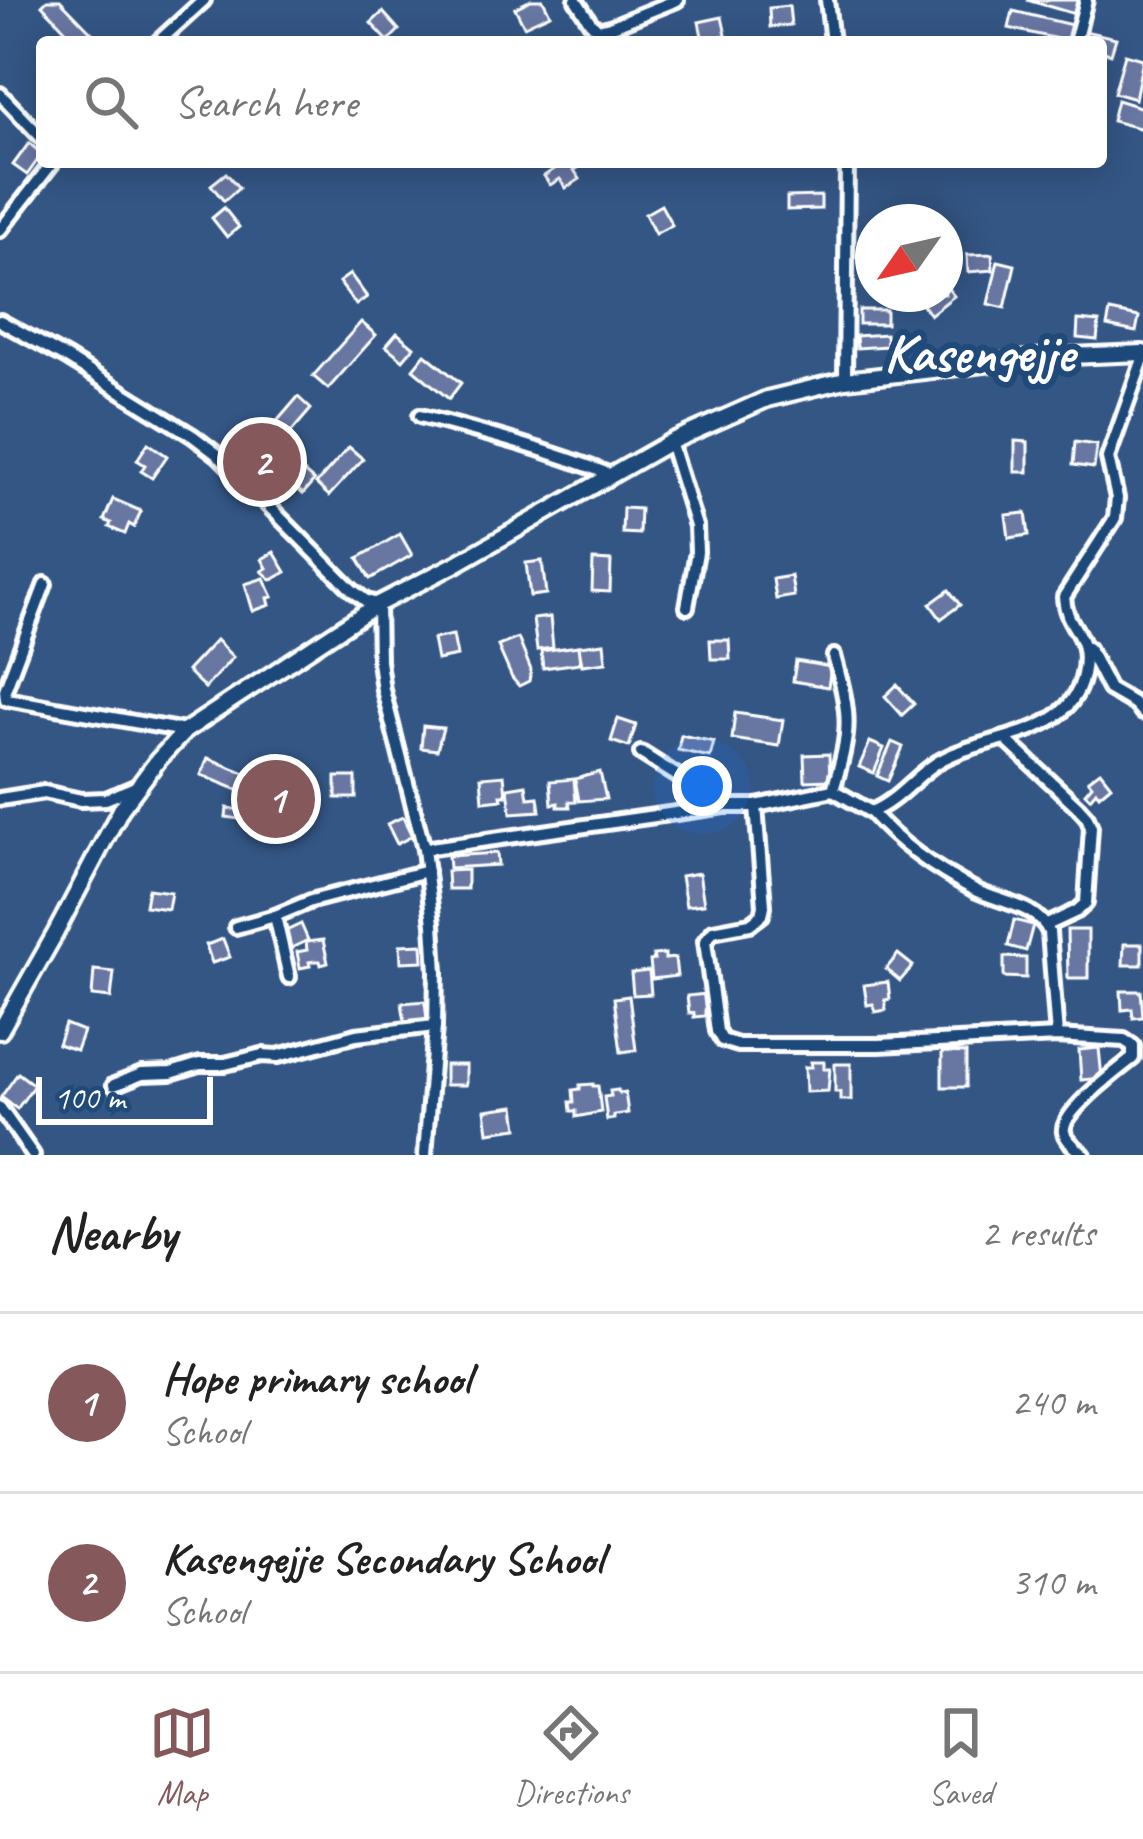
<!DOCTYPE html>
<html lang="en">
<head>
<meta charset="utf-8">
<style>
  body { margin:0; font-family:Caveat,sans-serif; background:#f6f6f6; color:#222 }
  .compass { position:absolute; left:855px; top:204px; width:108px; height:108px; border-radius:50%; background:#fff; box-shadow:0 6px 30px #0003; rotate:236deg }
  .scale { position:absolute; left:36px; bottom:30px; width:177px; box-sizing:border-box; padding-left:12px; border:6px solid #fff; border-top:0; font-size:33px; line-height:42px; white-space:nowrap; color:#fff; -webkit-text-stroke:9px #1f4a7a; paint-order:stroke }
  .you { position:absolute; left:702px; top:786px; width:42px; height:42px; margin:-30px; border:9px solid #fff; border-radius:50%; background:#1a73e8; box-shadow:0 0 0 18px #1a73e833 }
  .badge { display:grid; place-items:center; width:78px; height:78px; border-radius:50%; background:#85585c; color:#fff; font-size:39px; font-weight:700 }
  .pin { position:absolute; translate:-50% -50%; border:6px solid #fff; box-shadow:0 3px 12px #0006 }
  .list { margin:0; padding:0; list-style:none }
  h2 { display:flex; justify-content:space-between; align-items:center; height:156px; margin:0; padding:0 48px; font-size:51px }
  h2 small { font-size:39px; font-weight:400; color:#767676 }
  .list li { display:grid; grid-template-columns:78px 1fr auto; gap:36px; align-items:center; box-sizing:border-box; height:180px; padding:0 48px; border-top:3px solid #e0e0e0 }
  .list b { display:block; font-size:45px; white-space:nowrap }
  .list p { margin:0; font-size:39px; white-space:nowrap; color:#767676 }
  .list em { font-size:39px; font-style:normal; color:#767676 }
  .icon { flex:none; width:66px; height:66px; fill:none; stroke:currentColor; stroke-width:2; stroke-linecap:round; stroke-linejoin:round }
  .map { position:relative; flex:none; width:1143px; height:1155px; overflow:hidden }
  .search { position:absolute; background:#fff; box-shadow:0 6px 30px #0003; left:36px; right:36px; top:36px; height:132px; display:flex; align-items:center; gap:30px; box-sizing:border-box; padding:0 42px; border-radius:12px; color:#767676; font-size:45px }
  .sheet { height:516px; background:#fff }
  nav { display:flex; justify-content:space-around; align-items:center; box-sizing:border-box; height:168px; border-top:3px solid #e0e0e0; background:#fff; font-size:33px; color:#767676 }
  nav a { display:grid; justify-items:center; gap:6px }
  nav .on { color:#85585c }
  .map>svg:first-child { display:block }
</style>
</head>
<body>
<div class="map">
<svg width="1143" height="1155" viewBox="0 0 1143 1155">
  <rect width="100%" height="100%" fill="#345685"/>
  <filter id="ink" filterUnits="userSpaceOnUse"><feTurbulence type="fractalNoise" baseFrequency=".00833" numOctaves="2"/><feDisplacementMap in="SourceGraphic" scale="24" xChannelSelector="R" yChannelSelector="G"/><feConvolveMatrix kernelMatrix="1 2 1 2 8 2 1 2 1" color-interpolation-filters="sRGB"/></filter>
  <g filter="url(#ink)">
    <!-- building -->
    <g fill="#6776a2" stroke="#fff" stroke-width="3">
      <path d="M47,0h13l36,37 -5,5h-14l-35,-37z"/>
      <path d="M531,0h12l7,14 -26,12 -9,-18z"/>
      <path d="M1027,0h57l-6,15z"/>
      <path d="M789,6l2,19 -21,2 -1,-19z"/>
      <path d="M1013,11l63,15 -5,16 -62,-14z"/>
      <path d="M383,12l16,18 -11,11 -17,-18z"/>
      <path d="M722,17l4,18 -23,6 -4,-19z"/>
      <path d="M1080,30l36,8 -5,16 -10,-3v-9h-23z"/>
      <path d="M1125,54l18,5 -8,40 -21,-6z"/>
      <path d="M1117,100l26,8v21l-31,-8z"/>
      <path d="M29,143l13,11 -15,21 -14,-10z"/>
      <path d="M565,162h9l4,6 -4,2 6,9 -14,9 -6,-9 -10,6 -6,-9z"/>
      <path d="M226,173l13,15 -15,13 -13,-16z"/>
      <path d="M821,196v13l-34,1v-13z"/>
      <path d="M661,205l11,20 -17,9 -10,-20z"/>
      <path d="M224,208l15,19 -12,10 -15,-19z"/>
      <path d="M992,254l1,16 -25,2 -1,-17z"/>
      <path d="M998,261l17,4 -10,43 -17,-4z"/>
      <path d="M350,274l17,23 -11,8 -17,-23z"/>
      <path d="M945,285l9,11 -24,19 -11,-14 8,-7h18z"/>
      <rect x="859" y="310" width="27" height="14"/>
      <path d="M1110,311l29,6 -3,15 -29,-6z"/>
      <path d="M1078,320l21,2 -2,18 -20,-2z"/>
      <path d="M361,322l15,13 -48,54 -15,-13z"/>
      <path d="M397,333l17,14 -11,13 -17,-14z"/>
      <path d="M886,334l1,12 -30,2 -1,-12z"/>
      <path d="M425,354l36,29 -12,16 -36,-30z"/>
      <path d="M298,397l13,12 -31,36 -13,-12z"/>
      <path d="M1015,441l13,1v30h-13z"/>
      <path d="M1075,442l22,3 -3,23 -21,-3z"/>
      <path d="M148,443l19,13 -15,22 -11,-7 4,-6 -8,-5z"/>
      <path d="M349,447l14,12 -34,37 -13,-12z"/>
      <path d="M276,448l38,33 -11,13 -38,-33z"/>
      <path d="M113,499l28,12 -7,16 -5,-3 -4,10 -16,-7 2,-4 -7,-3z"/>
      <path d="M623,508l17,1 -1,25 -17,-1z"/>
      <path d="M1026,513l3,22 -20,3 -3,-23z"/>
      <path d="M400,534l12,21 -42,24 -12,-21z"/>
      <path d="M274,552l12,20 -14,8 -10,-9 5,-3 -5,-9z"/>
      <path d="M593,560l18,1 -1,31 -18,-1z"/>
      <path d="M542,561l4,33 -16,2 -4,-33z"/>
      <path d="M791,576l3,20 -18,3 -3,-20z"/>
      <path d="M264,578l9,19 -5,1 2,7 -17,6 -8,-27z"/>
      <path d="M949,590l11,15 -19,14 -11,-15z"/>
      <path d="M550,617l3,31 -16,2 -4,-31z"/>
      <path d="M453,635l4,21 -20,4 -4,-21z"/>
      <path d="M518,638l13,32 -2,11 -10,5 -7,-8 -14,-32z"/>
      <path d="M216,640l17,17 -28,31 -18,-17z"/>
      <path d="M710,640h19l1,19h-19z"/>
      <path d="M604,643l2,19 -24,3 -3,-19z"/>
      <path d="M578,646l2,17 -37,5 -2,-17z"/>
      <path d="M796,661l35,6 -3,20 -35,-6z"/>
      <path d="M897,685l17,19 -12,11 -17,-19z"/>
      <path d="M735,713l48,7 -4,26 -47,-7z"/>
      <path d="M618,719l18,6 -7,22 -18,-6z"/>
      <path d="M423,726l20,2 -6,22 -16,-2z"/>
      <path d="M681,735l33,7 -4,15 -32,-7z"/>
      <path d="M870,742l14,6 -10,25 -15,-6z"/>
      <path d="M892,742l11,5 -15,34 -11,-5z"/>
      <path d="M829,754l1,26 -25,1 -1,-26z"/>
      <path d="M208,758l59,24 -7,17 -59,-24z"/>
      <path d="M1100,771l11,14 -12,10 -3,-4 -6,7 -5,-5 7,-8 -4,-5z"/>
      <path d="M287,772l9,31 -12,3 -9,-31z"/>
      <path d="M600,772l6,27 -27,2 -4,-22z"/>
      <path d="M504,775l2,20h-5l1,4 -19,2 -2,-24z"/>
      <rect x="336" y="777" width="20" height="21"/>
      <path d="M574,779l2,23h-7l1,5h-12v-4l-6,1 -2,-23z"/>
      <path d="M526,785l2,13 10,-1 2,14 -29,2 -3,-25z"/>
      <path d="M256,800l7,2 -3,20 -34,-5 1,-9 27,4z"/>
      <path d="M403,817l9,19 -15,8 -10,-20z"/>
      <path d="M497,853l1,12 -49,3 -1,-12z"/>
      <path d="M467,870v19h-19l-1,-18z"/>
      <path d="M699,873l5,31 -18,2 -5,-30z"/>
      <path d="M148,889l23,3 -3,17 -23,-3z"/>
      <path d="M1014,920l19,5 -7,26 -18,-5z"/>
      <path d="M301,924l7,16 -19,9 -7,-16z"/>
      <path d="M1067,930h21v48h-20z"/>
      <path d="M223,939l7,18 -18,6 -6,-18z"/>
      <path d="M323,940l5,23 -7,2 -1,-4h-5l-6,1 1,4 -10,2 -3,-16 10,-2 -1,-8z"/>
      <path d="M422,944l1,17 -22,1 -1,-17z"/>
      <path d="M1124,944h18v21h-19z"/>
      <path d="M665,954v5l10,-1 2,18 -25,3 -2,-18 4,-1 -1,-5z"/>
      <path d="M898,954l15,12 -13,15 -14,-12z"/>
      <path d="M1004,957l22,1v20l-22,-1z"/>
      <path d="M94,970l20,2 -3,26 -19,-2z"/>
      <path d="M649,971l2,23 -18,1 -2,-22z"/>
      <path d="M888,982l2,17 -5,1 1,10 -11,2 -2,-8 -6,1 -3,-20z"/>
      <path d="M1121,991h20l2,26 -10,1 -1,-9 -10,1z"/>
      <path d="M707,994l2,17h-4v5l-11,1v-4h-5l-2,-17z"/>
      <path d="M629,996l7,54 -15,2 -7,-54z"/>
      <path d="M425,1001l2,19 -22,2 -3,-19z"/>
      <path d="M65,1024l18,7 -7,19 -18,-6z"/>
      <path d="M1099,1048l3,30 -21,2 -2,-30z"/>
      <path d="M942,1052l24,1v34h-24z"/>
      <path d="M811,1062h13v7h6l-2,22 -22,1 -1,-25h7z"/>
      <path d="M835,1064h16v36h-11v-8h-5z"/>
      <rect x="445" y="1065" width="21" height="20"/>
      <path d="M18,1073l16,12 -17,24 -16,-12z"/>
      <path d="M593,1084v2h5l3,26 -25,5v-6h-5l-1,-9h4l-1,-12 7,-1v-4z"/>
      <path d="M618,1090l1,3 6,-1 3,21 -14,2v4l-7,1 -3,-23 7,-1 -1,-5z"/>
      <path d="M515,1106l3,22 -30,4 -3,-22z"/>
    </g>
    <g fill="none" stroke-linecap="round" stroke-linejoin="round">
      <defs>
        <g id="street">
          <path d="M576,0l14,22 8,8 12,-3 67,-27"/>
          <path d="M827,0l5,42"/>
          <path d="M158,42l46,-42"/>
          <path d="M1075,42l11,-42"/>
          <path d="M0,94l42,44"/>
          <path d="M0,230l53,-68"/>
          <path d="M0,321l67,37 126,78 25,19 134,135 14,11 12,3 1,57 4,29 41,159 9,75 3,48 -1,54 -10,129"/>
          <path d="M845,380l2,-218"/>
          <path d="M420,416c65,17 129,34 191,59"/>
          <path d="M670,442l26,84 1,26 -10,55"/>
          <path d="M45,584l-40,106 1,9 179,32"/>
          <path d="M1088,648l21,41 26,15 8,9"/>
          <path d="M1005,739l73,68 9,10 4,10 -5,76 -9,8 -30,14"/>
          <path d="M641,753l84,53"/>
          <path d="M833,790c18,-60 18,-73 1,-134"/>
          <path d="M0,799l44,-7 37,8 25,-1 29,-12"/>
          <path d="M756,806l8,100 -2,9 -12,9 -37,7 -8,10 12,90 5,9 16,5h141l178,-9 67,4 9,6v12c-15,12 -73,55 -69,74 2,9 14,17 20,23"/>
          <path d="M871,812c29,33 67,59 106,79 24,11 61,15 72,41l8,104"/>
          <path d="M424,849l301,-43h31l77,-16 38,22c27,-11 43,-35 67,-50 45,-28 132,-22 145,-87 9,-43 -17,-44 -19,-78l51,-79 2,-20 -9,-40 35,-99"/>
          <path d="M275,916l14,61"/>
          <path d="M236,927l39,-11 36,-15 116,-30"/>
          <path d="M114,1085l28,-11 29,-1 29,-9h25l37,-9 16,1 78,-21 79,-9"/>
          <path d="M0,1108l33,47"/>
        </g>
        <path id="secondary" d="M0,1031l55,-97 66,-125 37,-49 27,-29 193,-127 78,-40 214,-122 97,-43 78,-19 200,-23 98,-4"/>
      </defs>
      <!-- street casing -->
      <use href="#street" stroke="#fff" stroke-width="20"/>
      <!-- secondary casing -->
      <use href="#secondary" stroke="#fff" stroke-width="22"/>
      <!-- street -->
      <use href="#street" stroke="#1f4a7a" stroke-width="10"/>
      <!-- secondary -->
      <use href="#secondary" stroke="#1f4a7a" stroke-width="14"/>
    </g>
  </g>
  <g text-anchor="middle" stroke-width="12" stroke-linejoin="round" paint-order="stroke">
    <!-- quarter labels -->
    <g font-size="54" font-weight="bold" fill="#fff" stroke="#1f4a7a">
      <text x="979" y="371">Kasengejje</text>
    </g>
  </g>
</svg>
<svg class="compass" viewBox="-18 -18 36 36"><path d="M0-13l5 13h-10z" fill="#e53935"/><path d="M0 13l5-13h-10z" fill="#767676"/></svg>
<div class="scale">100 m</div>
<div class="you"></div>
<div class="pin badge" style="left:276px;top:799px">1</div>
<div class="pin badge" style="left:262px;top:462px">2</div>
<div class="search"><svg class="icon" aria-label="search" viewBox="0 0 24 24"><circle cx="10" cy="10" r="6"/><path d="M15 15l6 6"/></svg>Search here</div>
</div>
<section class="sheet">
<h2>Nearby<small>2 results</small></h2>
<ul class="list">
<li><span class="badge">1</span><div><b>Hope primary school</b><p>School</p></div><em>240 m</em></li>
<li><span class="badge">2</span><div><b>Kasengejje Secondary School</b><p>School</p></div><em>310 m</em></li>
</ul>
</section>
<nav>
<a class="on"><svg class="icon" aria-label="map" viewBox="0 0 24 24"><path d="M3 6l6-2 6 2 6-2v14l-6 2-6-2-6 2zM9 4v14M15 6v14"/></svg>Map</a>
<a><svg class="icon" aria-label="directions" viewBox="0 0 24 24"><path d="M12 3l9 9-9 9-9-9zM9 14v-3h6M13 9l2 2-2 2"/></svg>Directions</a>
<a><svg class="icon" aria-label="saved" viewBox="0 0 24 24"><path d="M7 4h10v16l-5-4-5 4z"/></svg>Saved</a>
</nav>
</body>
</html>
